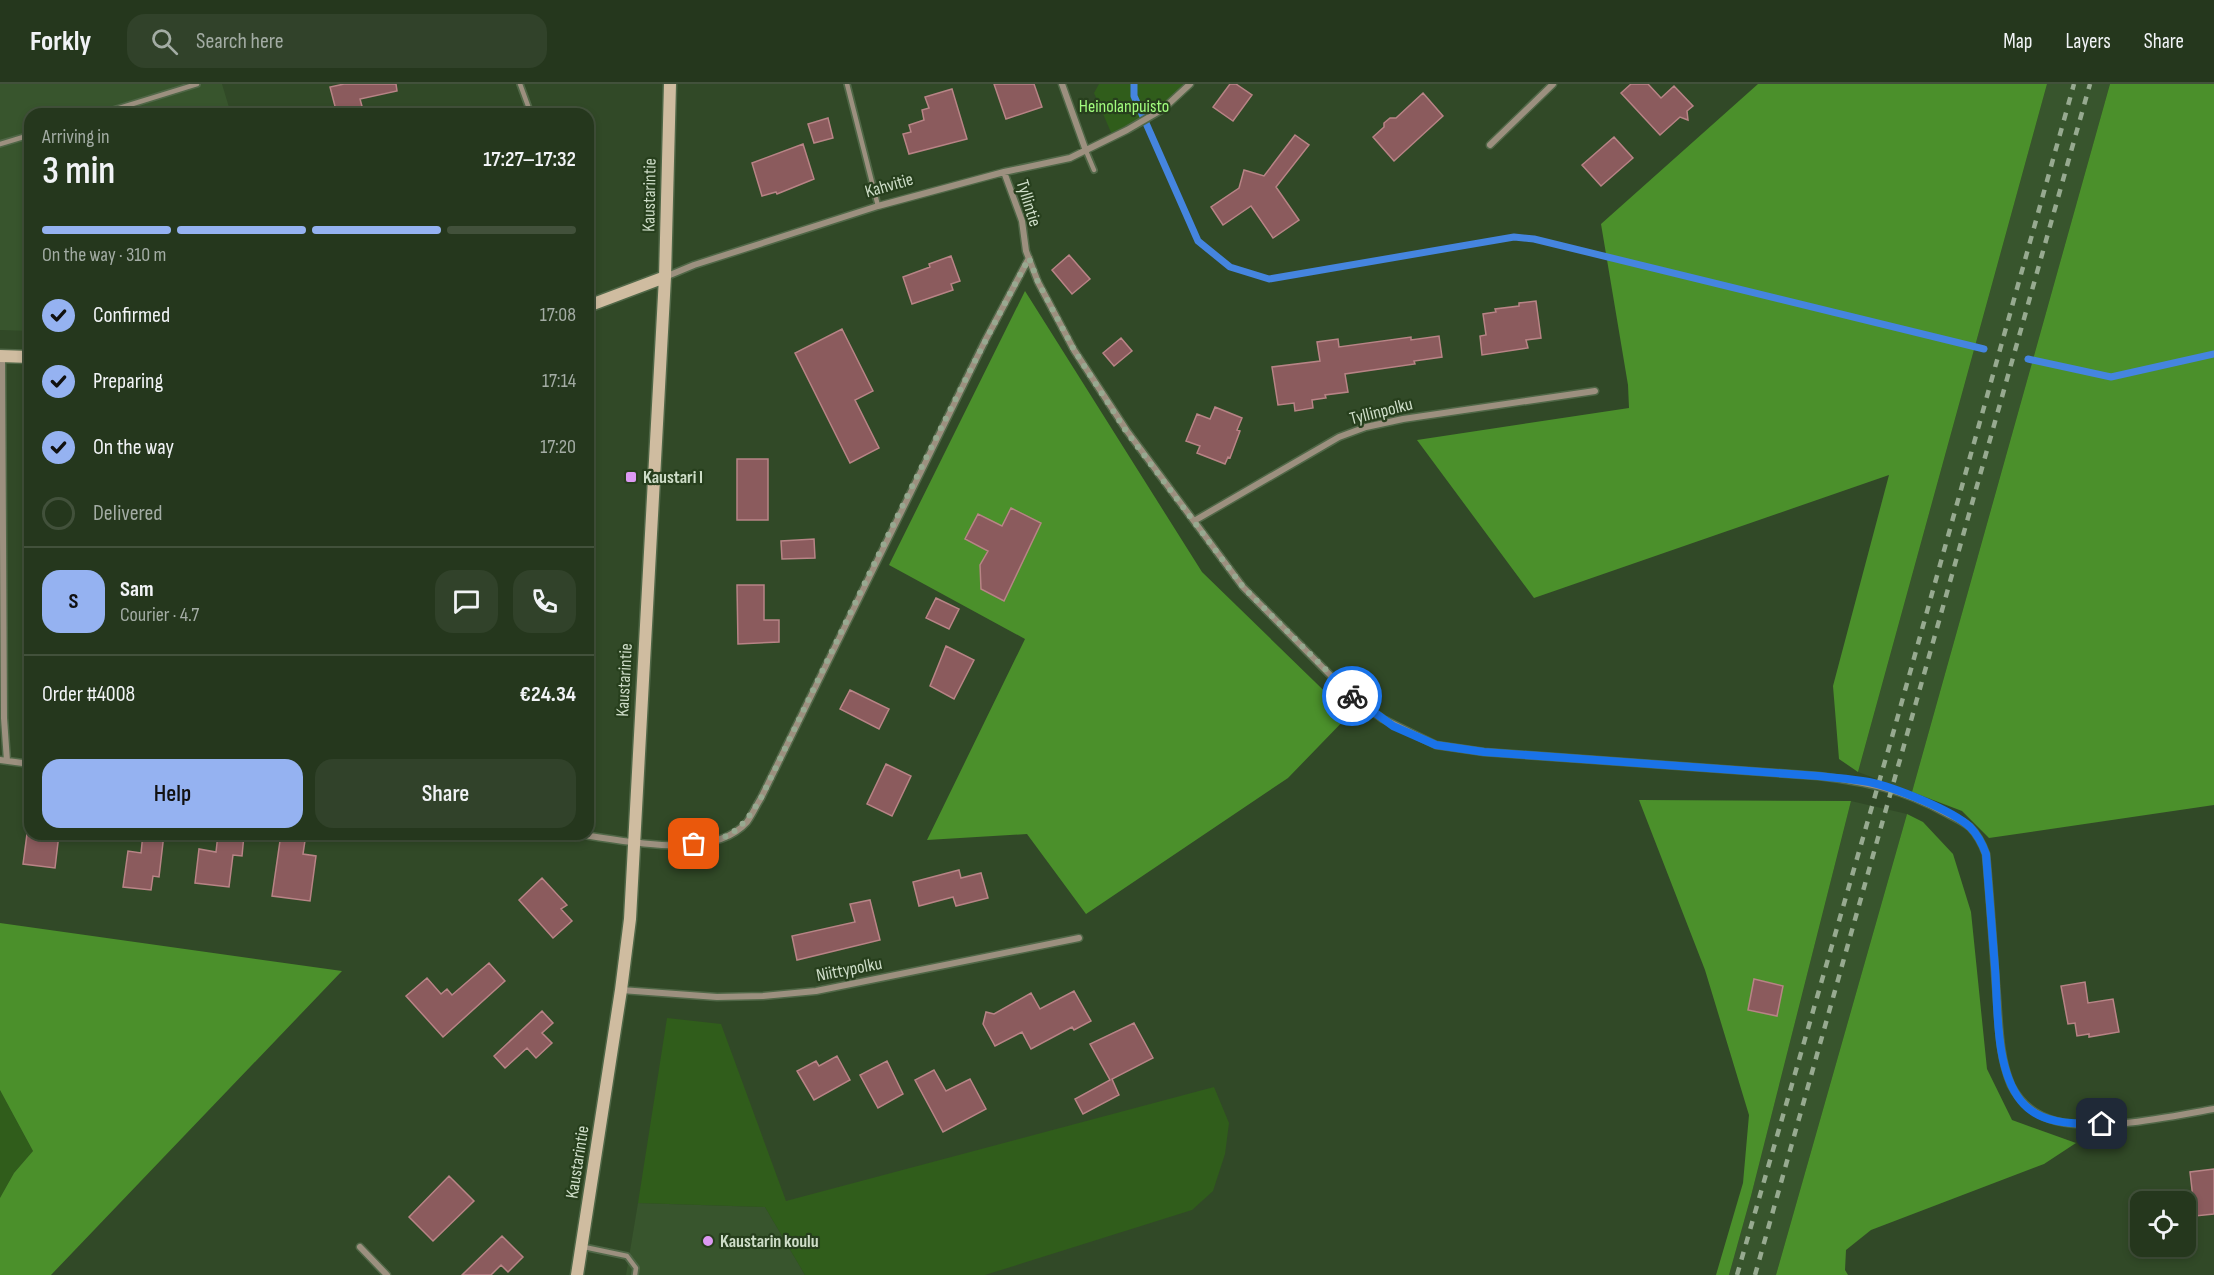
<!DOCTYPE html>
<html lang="en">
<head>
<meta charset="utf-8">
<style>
	body { margin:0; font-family:"Sofia Sans Condensed",sans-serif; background:#31422a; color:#f1f3f6; height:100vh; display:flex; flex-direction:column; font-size:22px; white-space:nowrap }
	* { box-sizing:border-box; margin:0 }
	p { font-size:20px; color:#a3aca4 }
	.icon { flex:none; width:33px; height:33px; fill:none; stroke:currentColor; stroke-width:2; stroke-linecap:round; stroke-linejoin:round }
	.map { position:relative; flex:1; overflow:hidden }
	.panel { position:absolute; left:24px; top:24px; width:570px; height:732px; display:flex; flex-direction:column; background:#25371d; border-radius:18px; box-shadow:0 3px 9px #0003,0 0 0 2px #42513b }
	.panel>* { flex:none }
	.tools { position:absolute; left:2130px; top:1107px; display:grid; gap:12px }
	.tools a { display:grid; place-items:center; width:66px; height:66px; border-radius:12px; background:#25371d; box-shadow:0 3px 9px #0003,0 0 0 2px #42513b; font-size:30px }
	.pin { position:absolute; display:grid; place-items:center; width:51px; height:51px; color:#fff; margin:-26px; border-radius:12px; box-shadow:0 3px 9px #0006 }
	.courier { position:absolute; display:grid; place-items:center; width:60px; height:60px; margin:-30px; border:4px solid #1a73e8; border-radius:50%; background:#fff; color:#222; box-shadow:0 2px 8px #0007 }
	.overview em { font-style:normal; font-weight:600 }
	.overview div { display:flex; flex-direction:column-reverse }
	.overview { display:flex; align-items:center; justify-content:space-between; height:102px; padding:0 18px }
	h1 { font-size:39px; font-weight:600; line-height:45px }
	.bar { display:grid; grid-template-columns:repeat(4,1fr); gap:9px 6px; align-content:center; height:72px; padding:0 18px }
	.bar i { height:8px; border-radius:4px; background:#42513b }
	.bar .selected { background:#95b2f1 }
	.bar p { grid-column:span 4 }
	.line { display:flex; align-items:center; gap:15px; padding:0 18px; border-top:2px solid #42513b }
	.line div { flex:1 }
	.round { display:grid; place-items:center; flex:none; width:63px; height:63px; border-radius:18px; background:#31422a }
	ol { padding:0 18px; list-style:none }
	li { display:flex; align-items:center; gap:18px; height:66px }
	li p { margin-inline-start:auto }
	li .icon { padding:6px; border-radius:50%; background:#95b2f1; color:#111; stroke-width:4 }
	li:last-child { color:#a3aca4 }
	li i { width:33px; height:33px; border:3px solid #42513b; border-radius:50% }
	.action { display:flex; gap:12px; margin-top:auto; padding:12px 18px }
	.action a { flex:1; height:69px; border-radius:18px; background:#95b2f1; color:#111; font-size:24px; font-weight:600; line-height:69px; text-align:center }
	.action a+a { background:#31422a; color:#f1f3f6 }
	header { display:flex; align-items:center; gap:36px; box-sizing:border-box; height:84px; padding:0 30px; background:#25371d; border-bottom:2px solid #42513b }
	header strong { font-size:28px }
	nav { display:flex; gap:33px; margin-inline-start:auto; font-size:21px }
	.search { width:420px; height:54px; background:#31422a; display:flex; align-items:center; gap:15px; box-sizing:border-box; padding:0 21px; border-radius:18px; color:#a3aca4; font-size:22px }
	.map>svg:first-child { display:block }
	.built { fill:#38552d }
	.green { fill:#305d1b }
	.forest { fill:#4b902b }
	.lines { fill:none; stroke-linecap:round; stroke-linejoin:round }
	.stream { stroke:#4585df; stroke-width:7 }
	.building { fill:#8b5b5d; stroke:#b88486; stroke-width:1.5 }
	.lane-casing { stroke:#506747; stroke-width:8 }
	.street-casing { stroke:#506747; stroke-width:9 }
	.secondary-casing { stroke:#506747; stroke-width:15 }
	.lane { stroke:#9c907f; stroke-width:4.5 }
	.street { stroke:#9c907f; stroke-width:6 }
	.secondary { stroke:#cfbca0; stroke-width:12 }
	.rail { stroke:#97aa90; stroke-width:4.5; stroke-dasharray:8 8; stroke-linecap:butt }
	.done { stroke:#97a990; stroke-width:6; stroke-dasharray:0 10.8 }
	.route { stroke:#1a73e8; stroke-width:8 }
	.poi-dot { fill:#dd99f3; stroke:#273f1d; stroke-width:2 }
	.labels { text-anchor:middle; stroke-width:4.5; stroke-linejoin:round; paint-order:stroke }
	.park-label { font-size:18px; fill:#a1fb7d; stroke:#273f1d }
	.street-label { font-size:18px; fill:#ceddc8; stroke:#273f1d }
	.poi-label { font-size:18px; font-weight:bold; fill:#ceddc8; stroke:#273f1d; text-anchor:start }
</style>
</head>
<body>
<header>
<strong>Forkly</strong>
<div class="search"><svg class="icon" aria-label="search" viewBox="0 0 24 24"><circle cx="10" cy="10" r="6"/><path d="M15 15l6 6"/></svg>Search here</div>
<nav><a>Map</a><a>Layers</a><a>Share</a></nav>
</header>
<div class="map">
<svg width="2214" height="1191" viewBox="0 0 2214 1191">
	<rect width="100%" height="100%" fill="#314927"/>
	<path class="built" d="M0,0h222l9,30h-201v217l-30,-1z
		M2047,0h63l-198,708 -54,-20z
		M1851,717l56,13 -131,461h-47l22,-79z
		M638,1119l127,4 40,68h-179z"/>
	<path class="green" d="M1099,0h89l-25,25 -50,28 -19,-44z
		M667,934l54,6 65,177 428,-114 15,36 -4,31 -12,37 -21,19 -207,65h-180l-40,-68 -127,-4z
		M0,1006l33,61 -19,22 -14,25z"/>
	<path class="forest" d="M1758,0h289l-189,688 -19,-13 -6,-73 56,-211 -355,123 -117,-158 212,-32 -1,-23 -27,-161z
		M2110,0h104v721l-225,33 -27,-27 -50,-19z
		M1025,207l177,281 147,143 -61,63 -202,136 -59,-80 -100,6 98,-201 -136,-74z
		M1639,716l212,1 -100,395 -22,79h-13l27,-92 6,-68 -44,-145z
		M1907,730l16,8 30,32 18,58 16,157 25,51 64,23 -32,21 -173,66 -25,20 -1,20 3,5h-72z
		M0,839l342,48 -291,304h-51v-77l14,-25 19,-22 -33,-61z"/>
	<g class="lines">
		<path class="stream" d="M1134,0v12l64,145 32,26 39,12 245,-42 20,2 450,110
			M2028,275l83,18 103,-23"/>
	</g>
	<path class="building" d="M344,0h52l1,7 -37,8 3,11 -26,4 -7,-27z
		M994,0h40l8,23 -36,12z
		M1230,0h6l16,11 -19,26 -20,-14z
		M1631,0h17l13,14 13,-12 19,20 -6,5 1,9 -8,-3 -20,18 -39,-42z
		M952,5l15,50 -58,15 -6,-20 8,-2 -2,-7 15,-5 -2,-10 7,-2 -4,-11z
		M1423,9l20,23 -49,45 -21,-24 11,-10v-4l6,-5h6z
		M828,34l5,20 -19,5 -6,-19z
		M1295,51l14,10 -33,42 23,33 -26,18 -22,-32 -28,19 -12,-18 28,-19 5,-18 20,6z
		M1614,53l19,21 -32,28 -19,-21z
		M803,60l11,35 -37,15 -1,-2 -14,4 -10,-33z
		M1069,171l21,24 -18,15 -20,-24z
		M951,172l9,25 -9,3 2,6 -41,14 -9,-27 27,-10 -1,-3z
		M1536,217l5,37 -15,2 2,8 -46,7 -2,-19 6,-1 -3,-21 13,-2 -1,-3 24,-3v-3z
		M842,245l31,62 -18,9 24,48 -29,15 -55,-110z
		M1439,252l3,21 -28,4 1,3 -70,10 3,18 -23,3 1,3 -14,2 1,8 -18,3 -1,-8 -16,2 -6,-38 48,-6 -3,-19 21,-3 1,8 72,-10v3z
		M1121,254l11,13 -18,15 -11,-13z
		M1215,323l27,11 -5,12 3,1 -10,27 -2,-1 -3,7 -28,-11 3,-7 -14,-5 11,-27 13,5z
		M737,375h31v61h-31z
		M1011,424l30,15 -37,78 -23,-12 -1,-24 8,-14 -23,-12 13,-25 24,12z
		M814,455l1,19 -33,1 -1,-18z
		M737,501h27v35h15v22l-41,2z
		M936,514l23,11 -10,20 -23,-11z
		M946,562l28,14 -20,39 -24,-13z
		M850,606l39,19 -10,20 -39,-20z
		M886,680l25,12 -19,40 -25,-12z
		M27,750h32l-4,34 -32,-4z
		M143,750h21l-5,43 -6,-1 -2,14 -28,-3 5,-36 13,2z
		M218,750l26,1 -2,21 -9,-1 -4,32 -34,-4 4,-34 17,3z
		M281,750h25l-3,20 13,2 -6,45 -38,-5z
		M959,786l2,8 20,-5 7,25 -32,8 -3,-9 -34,9 -6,-24z
		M542,794l25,27 -6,4 11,12 -19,17 -34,-38z
		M870,816l10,40 -83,20 -5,-24 63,-14 -5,-18z
		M489,879l16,18 -62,56 -37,-41 21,-18 14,16 6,-5 5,6z
		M1754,895l29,7 -6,30 -29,-6z
		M2085,898l3,21 25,-4 6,33 -30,5v-3l-12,2 -2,-13 -7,1 -7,-38z
		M1074,907l17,30 -17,9 -2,-3 -41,22 -9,-17 -27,14 -12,-22 3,-12 8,2 37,-21 9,16z
		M542,927l11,12 -11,10 10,10 -16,15 -9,-10 -22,20 -11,-12z
		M1134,939l19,35 -41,21 7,16 -36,19 -8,-15 35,-19 -20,-36z
		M837,972l13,24 -36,20 -17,-29 19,-10 3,5z
		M887,977l16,33 -25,14 -18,-33z
		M934,986l12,21 24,-12 16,30 -43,23 -28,-52z
		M2214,1085v45l-19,2 -5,-44z
		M449,1092l25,25 -41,40 -24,-24z
		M502,1152l21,21 -15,15 -7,-7 -10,10h-29z"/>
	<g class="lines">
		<defs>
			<path id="lane" d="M520,0l11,30
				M847,0l31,122
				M100,30l97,-30
				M0,60l30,-9
				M1086,67l8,19
				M584,1163l43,9 9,12 -1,7"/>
			<path id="street" d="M1062,0l24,67
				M1490,61l63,-61
				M1004,88l18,49 4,30 12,31 36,68 53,81 116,156 108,109 32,23 53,26 48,7 334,24c49,6 84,13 128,37 7,4 17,8 24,14 8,8 12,16 16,27 4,44 7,88 10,132 3,32 2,69 15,99 9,18 25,31 45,36 45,11 112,-4 158,-12
				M665,193l29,-12 184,-59 126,-34 66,-14 57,-28 36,-21 27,-25
				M2,272l2,362 3,43
				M1194,437l145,-84 27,-10 37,-8 192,-28
				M0,676l30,4
				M576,750c47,6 136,28 171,-12 5,-7 9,-16 14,-24l224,-457 44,-83
				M621,906l96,7 46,-1 53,-5 263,-53
				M360,1163l27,28"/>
			<path id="secondary" d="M588,222l77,-29
				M0,272l30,1
				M577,1191l44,-285 9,-71 35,-642 5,-193"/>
		</defs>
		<use href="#lane" class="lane-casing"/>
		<use href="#street" class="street-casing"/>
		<use href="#secondary" class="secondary-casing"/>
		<use href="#lane" class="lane"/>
		<use href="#street" class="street"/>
		<use href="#secondary" class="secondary"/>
		<path class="rail" d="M1737,1191l157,-545 180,-646
			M1755,1191l335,-1191"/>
	</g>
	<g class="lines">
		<path class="done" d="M694,760c36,-3 49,-16 67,-46 88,-181 173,-363 268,-540l9,24 36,68 52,81 117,156 109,109"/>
		<path class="route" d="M1352,612l41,30 43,19 48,7 334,24c17,2 34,3 51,6 24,5 83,28 101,45 8,8 12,16 16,27 3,38 6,76 9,114 3,40 0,101 26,133 19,24 54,23 81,23"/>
	</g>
	<g class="poi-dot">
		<rect x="625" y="387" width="12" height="12" rx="3"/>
		<circle cx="708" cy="1157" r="6"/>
	</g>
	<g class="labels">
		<g class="park-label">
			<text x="1124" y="28">Heinolanpuisto</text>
		</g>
		<g class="street-label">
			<text transform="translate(889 101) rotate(-16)" y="6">Kahvitie</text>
			<text transform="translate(649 111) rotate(-89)" y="6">Kaustarintie</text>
			<text transform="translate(1029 119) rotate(73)" y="6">Tyllintie</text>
			<text transform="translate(1381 327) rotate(-14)" y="6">Tyllinpolku</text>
			<text transform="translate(624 596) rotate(-87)" y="6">Kaustarintie</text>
			<text transform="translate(849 885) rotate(-11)" y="6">Niittypolku</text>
			<text transform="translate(577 1078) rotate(-81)" y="6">Kaustarintie</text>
		</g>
		<g class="poi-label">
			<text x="643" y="399">Kaustari I</text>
			<text x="720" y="1163">Kaustarin koulu</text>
		</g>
	</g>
</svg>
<div class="tools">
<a><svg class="icon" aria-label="locate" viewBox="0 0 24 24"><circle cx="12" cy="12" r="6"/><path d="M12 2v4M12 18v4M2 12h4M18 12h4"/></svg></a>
</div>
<div class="pin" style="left:694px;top:760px;background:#ea580c"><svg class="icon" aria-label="bag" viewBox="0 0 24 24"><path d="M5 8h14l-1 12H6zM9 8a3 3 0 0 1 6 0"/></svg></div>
<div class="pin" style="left:2102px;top:1040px;background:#1f2937"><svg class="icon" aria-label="home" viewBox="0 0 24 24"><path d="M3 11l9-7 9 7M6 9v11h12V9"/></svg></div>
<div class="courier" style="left:1352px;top:612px"><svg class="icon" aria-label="bike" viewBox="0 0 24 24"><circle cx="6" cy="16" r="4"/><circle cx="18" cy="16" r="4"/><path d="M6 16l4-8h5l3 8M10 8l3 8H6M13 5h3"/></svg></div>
<section class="panel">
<div class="overview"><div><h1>3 min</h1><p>Arriving in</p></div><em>17:27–17:32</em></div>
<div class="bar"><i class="selected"></i><i class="selected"></i><i class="selected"></i><i></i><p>On the way · 310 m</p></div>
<ol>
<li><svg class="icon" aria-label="check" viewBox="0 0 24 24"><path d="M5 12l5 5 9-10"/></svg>Confirmed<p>17:08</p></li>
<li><svg class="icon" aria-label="check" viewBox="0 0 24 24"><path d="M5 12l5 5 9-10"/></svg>Preparing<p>17:14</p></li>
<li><svg class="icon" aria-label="check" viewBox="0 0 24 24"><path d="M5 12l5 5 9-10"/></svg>On the way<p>17:20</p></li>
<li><i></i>Delivered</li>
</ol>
<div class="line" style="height:108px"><b class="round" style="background:#95b2f1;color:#111">S</b><div><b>Sam</b><p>Courier · 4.7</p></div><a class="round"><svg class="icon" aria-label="chat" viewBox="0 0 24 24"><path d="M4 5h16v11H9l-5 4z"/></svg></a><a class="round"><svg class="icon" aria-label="phone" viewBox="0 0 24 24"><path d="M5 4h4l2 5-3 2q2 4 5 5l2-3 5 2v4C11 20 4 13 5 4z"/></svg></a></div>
<div class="line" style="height:78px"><div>Order #4008</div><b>€24.34</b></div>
<div class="action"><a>Help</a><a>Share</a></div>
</section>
</div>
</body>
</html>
